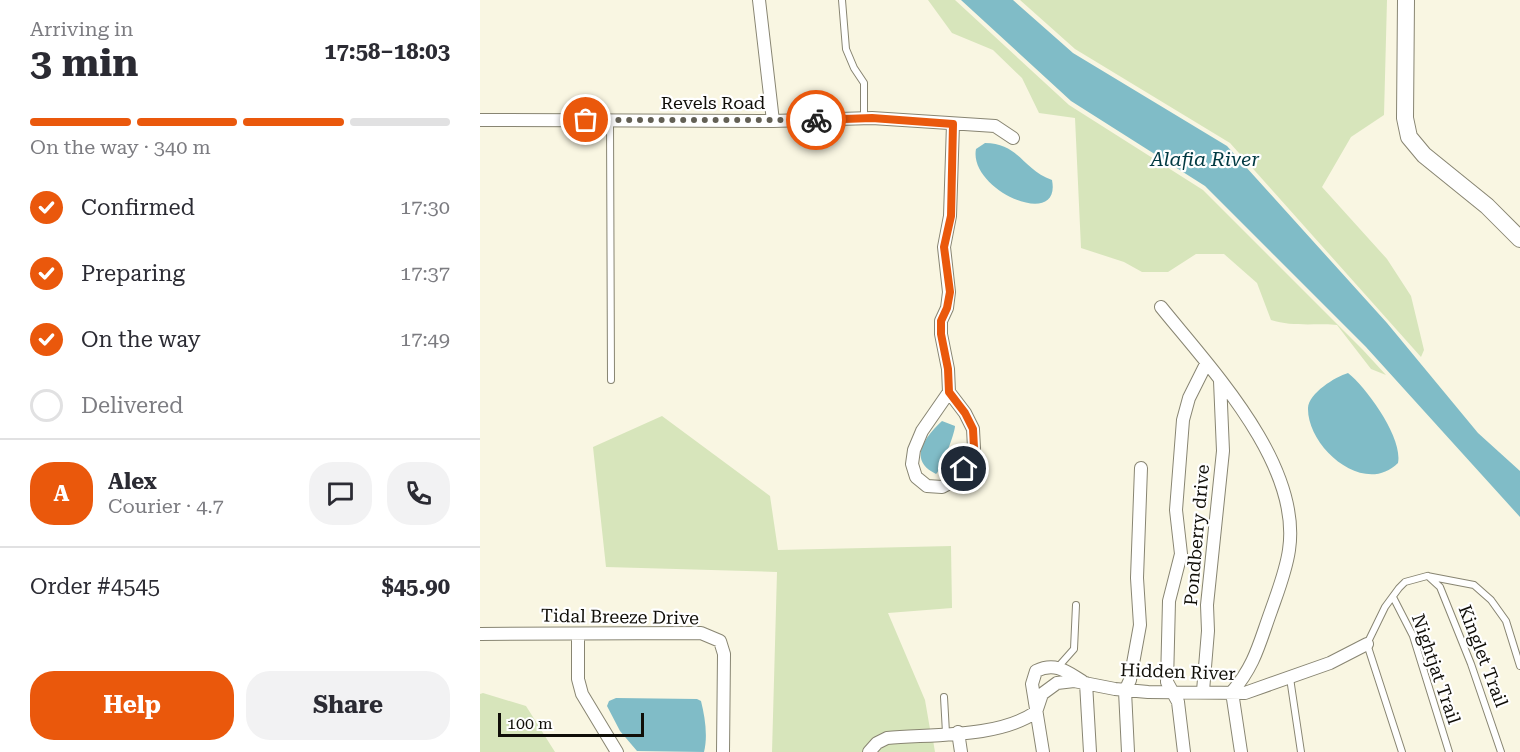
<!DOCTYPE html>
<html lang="en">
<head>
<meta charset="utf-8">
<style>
	body { margin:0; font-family:"Roboto Serif",serif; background:#f2f2f3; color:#2b2b33; height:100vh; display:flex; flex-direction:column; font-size:22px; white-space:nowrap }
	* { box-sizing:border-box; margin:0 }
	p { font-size:20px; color:#7c7c81 }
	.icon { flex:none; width:33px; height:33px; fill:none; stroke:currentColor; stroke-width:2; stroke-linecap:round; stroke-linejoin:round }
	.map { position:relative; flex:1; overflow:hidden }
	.panel { display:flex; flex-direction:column; background:#fff; width:480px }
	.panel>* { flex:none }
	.scale { position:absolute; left:18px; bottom:15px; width:146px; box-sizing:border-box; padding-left:6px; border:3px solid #100e08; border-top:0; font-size:16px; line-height:21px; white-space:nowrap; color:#100e08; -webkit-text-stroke:4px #fff; paint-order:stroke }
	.pin { position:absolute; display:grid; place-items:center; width:51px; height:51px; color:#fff; margin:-26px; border:3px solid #fff; border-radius:50%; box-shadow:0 2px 6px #0007 }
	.courier { position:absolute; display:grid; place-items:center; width:60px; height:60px; margin:-30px; border:4px solid #ea580c; border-radius:50%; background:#fff; color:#222; box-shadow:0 2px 8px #0007 }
	.headline em { font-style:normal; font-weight:700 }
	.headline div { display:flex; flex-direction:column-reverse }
	.headline { display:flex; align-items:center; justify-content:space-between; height:102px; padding:0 30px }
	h1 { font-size:39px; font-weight:700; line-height:45px }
	.bar { display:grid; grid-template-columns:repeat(4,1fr); gap:9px 6px; align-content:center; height:72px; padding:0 30px }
	.bar i { height:8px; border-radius:4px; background:#e1e1e2 }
	.bar .current { background:#ea580c }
	.bar p { grid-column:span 4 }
	.line { display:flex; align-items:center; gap:15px; padding:0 30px; border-top:2px solid #e1e1e2 }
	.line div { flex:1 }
	.round { display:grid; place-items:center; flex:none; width:63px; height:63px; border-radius:24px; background:#f2f2f3 }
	ol { padding:0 30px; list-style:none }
	li { display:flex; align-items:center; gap:18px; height:66px }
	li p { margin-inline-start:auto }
	li .icon { padding:6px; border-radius:50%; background:#ea580c; color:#fff; stroke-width:4 }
	li:last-child { color:#7c7c81 }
	li i { width:33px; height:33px; border:3px solid #e1e1e2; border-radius:50% }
	.button { display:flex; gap:12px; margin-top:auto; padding:12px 30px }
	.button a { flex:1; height:69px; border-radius:24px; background:#ea580c; color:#fff; font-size:24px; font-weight:700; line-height:69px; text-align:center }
	.button a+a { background:#f2f2f3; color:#2b2b33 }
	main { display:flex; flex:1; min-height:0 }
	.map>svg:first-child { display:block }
	.green { fill:#d7e5bb }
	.water { fill:#80bcc7 }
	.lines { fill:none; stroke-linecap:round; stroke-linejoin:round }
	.lane-casing { stroke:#888572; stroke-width:8 }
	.street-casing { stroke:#888572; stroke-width:14 }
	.secondary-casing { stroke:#888572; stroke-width:18 }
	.lane { stroke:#fff; stroke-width:6 }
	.street { stroke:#fff; stroke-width:12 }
	.secondary { stroke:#fff; stroke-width:16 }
	.done { stroke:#625f54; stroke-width:6; stroke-dasharray:0 10.8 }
	.route { stroke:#ea580c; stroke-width:8 }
	.labels { text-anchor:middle; stroke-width:4.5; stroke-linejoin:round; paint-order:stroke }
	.street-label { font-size:18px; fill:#100e08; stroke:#fff }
	.water-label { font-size:20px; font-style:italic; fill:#003942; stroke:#fff }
</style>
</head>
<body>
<main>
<section class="panel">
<div class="headline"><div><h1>3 min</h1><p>Arriving in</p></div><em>17:58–18:03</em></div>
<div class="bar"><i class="current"></i><i class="current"></i><i class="current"></i><i></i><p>On the way · 340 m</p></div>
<ol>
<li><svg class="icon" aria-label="check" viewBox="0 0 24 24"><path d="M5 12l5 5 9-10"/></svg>Confirmed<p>17:30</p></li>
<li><svg class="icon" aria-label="check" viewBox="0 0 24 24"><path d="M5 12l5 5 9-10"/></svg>Preparing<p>17:37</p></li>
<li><svg class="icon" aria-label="check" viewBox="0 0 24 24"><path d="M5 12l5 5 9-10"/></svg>On the way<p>17:49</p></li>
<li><i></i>Delivered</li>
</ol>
<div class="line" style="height:108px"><b class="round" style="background:#ea580c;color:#fff">A</b><div><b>Alex</b><p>Courier · 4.7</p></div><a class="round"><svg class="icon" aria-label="chat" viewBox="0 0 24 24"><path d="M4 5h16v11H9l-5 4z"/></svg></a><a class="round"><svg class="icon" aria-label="phone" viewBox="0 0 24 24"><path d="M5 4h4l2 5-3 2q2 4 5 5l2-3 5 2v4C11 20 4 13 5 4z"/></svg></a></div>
<div class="line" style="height:78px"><div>Order #4545</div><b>$45.90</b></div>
<div class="button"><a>Help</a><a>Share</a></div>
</section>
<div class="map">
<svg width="1040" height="752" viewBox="0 0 1040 752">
	<rect width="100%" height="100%" fill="#f9f6e2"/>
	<path class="green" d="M448,0h27l114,105 134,85 160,160 23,25 -15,-6 -34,-44c-22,-2 -45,2 -66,-5l-14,-37 -33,-29h-28l-28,18h-26l-18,-10 -43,-14 -6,-130 -36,-5 -17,-35 -29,-28 -41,-17z
		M540,0h367l-3,115 -33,22 -29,50 65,72 24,37 13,54 -3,7 -191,-214 -155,-94z
		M182,416l108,80 8,54 173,-4 1,62 -64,5 37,87 5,29c-21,2 -58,-2 -67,23h-91l5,-180 -171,-5 -13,-120z
		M3,693l43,13 29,46h-75v-58z
		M453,740l2,12h-61l14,-8z"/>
	<path class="water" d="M481,0h52l60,53 154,93 160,177 91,110 42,38v46l-154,-170 -161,-161 -134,-85z
		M505,143c34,0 38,27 67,37 10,51 -84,10 -76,-31z
		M868,373c19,15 55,65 50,90 -34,34 -91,-16 -90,-55 1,-15 27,-31 40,-35z
		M462,421l13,5c0,7 -14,44 -19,48 -29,-14 -11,-37 6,-53z
		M136,698l81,1 4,2c4,16 7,35 3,51l-67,-1 -17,-20 -13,-25 2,-5z"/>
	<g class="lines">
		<defs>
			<path id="lane" d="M362,0l4,49 8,19 10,15v35
				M130,121l1,259
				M948,576l12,11 31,77 30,88
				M913,597l20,39 36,116
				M578,667l16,-18 2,-44
				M810,678l11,74
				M464,697l2,36
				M922,752l-35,-108 18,-37 14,-19 6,-6 22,-6 47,9 17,15 15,21 14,45"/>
			<path id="street" d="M279,0l14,121
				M0,120l293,1 99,-3 123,8 18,12
				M681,307c50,62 141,157 128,243 -3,21 -11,41 -18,61 -12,33 -16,54 -39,81l9,60
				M469,392l16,21 8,16 1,19 -17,31 -15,8 -15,-1 -11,-9 -4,-13 2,-14 8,-19 27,-39 -1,-23 -7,-35v-13l6,-13 2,-16 -5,-45 6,-31 3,-92
				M0,634l221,-1 19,8 4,13 -1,98
				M98,634v45l4,15 35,58
				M606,683l4,69
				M723,691l5,-60 -1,-26 16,-154 -3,-70
				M556,712l6,-18 15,-11 17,-2 41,8 33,3 97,1 85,-30 37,-19
				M478,732l3,20
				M389,752l8,-9 10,-5c46,-4 111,0 149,-26
				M563,752l-11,-68 4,-13c19,-9 30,0 46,10
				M648,752l-3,-61 5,-11 10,-55 -3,-47 4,-110
				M704,752l-6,-50 -11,-20 2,-81 12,-47 -5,-44 7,-90 6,-22 17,-34"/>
			<path id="secondary" d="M926,0l-1,118 4,19 15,18 63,51 33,33"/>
		</defs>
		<use href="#lane" class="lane-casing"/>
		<use href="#street" class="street-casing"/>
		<use href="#secondary" class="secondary-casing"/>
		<use href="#lane" class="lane"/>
		<use href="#street" class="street"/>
		<use href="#secondary" class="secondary"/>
	</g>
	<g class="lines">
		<path class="done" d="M106,120h230"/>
		<path class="route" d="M336,120l56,-2 81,6 -2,92 -7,31 6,45 -3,16 -6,13v13l7,35 1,23 16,21 8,16 1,19 -10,21"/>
	</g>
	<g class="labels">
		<g class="street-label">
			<text x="233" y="109">Revels Road</text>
			<text transform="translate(717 535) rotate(-85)" y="6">Pondberry drive</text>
			<text transform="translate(140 617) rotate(1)" y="6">Tidal Breeze Drive</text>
			<text transform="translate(1003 656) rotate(69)" y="6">Kinglet Trail</text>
			<text transform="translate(956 669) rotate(71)" y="6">Nightjat Trail</text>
			<text transform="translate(698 672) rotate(2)" y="6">Hidden River</text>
		</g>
		<g class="water-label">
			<text x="725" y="166">Alafia River</text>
		</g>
	</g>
</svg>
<div class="scale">100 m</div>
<div class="pin" style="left:106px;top:120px;background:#ea580c"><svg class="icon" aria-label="bag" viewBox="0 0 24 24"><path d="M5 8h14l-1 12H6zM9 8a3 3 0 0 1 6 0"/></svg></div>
<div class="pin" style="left:484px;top:469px;background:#1f2937"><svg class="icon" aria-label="home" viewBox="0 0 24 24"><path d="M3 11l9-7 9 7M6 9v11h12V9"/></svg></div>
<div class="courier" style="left:336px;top:120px"><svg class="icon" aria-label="bike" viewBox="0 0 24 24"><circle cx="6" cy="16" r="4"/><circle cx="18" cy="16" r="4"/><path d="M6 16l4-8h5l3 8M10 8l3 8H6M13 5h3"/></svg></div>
</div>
</main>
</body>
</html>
